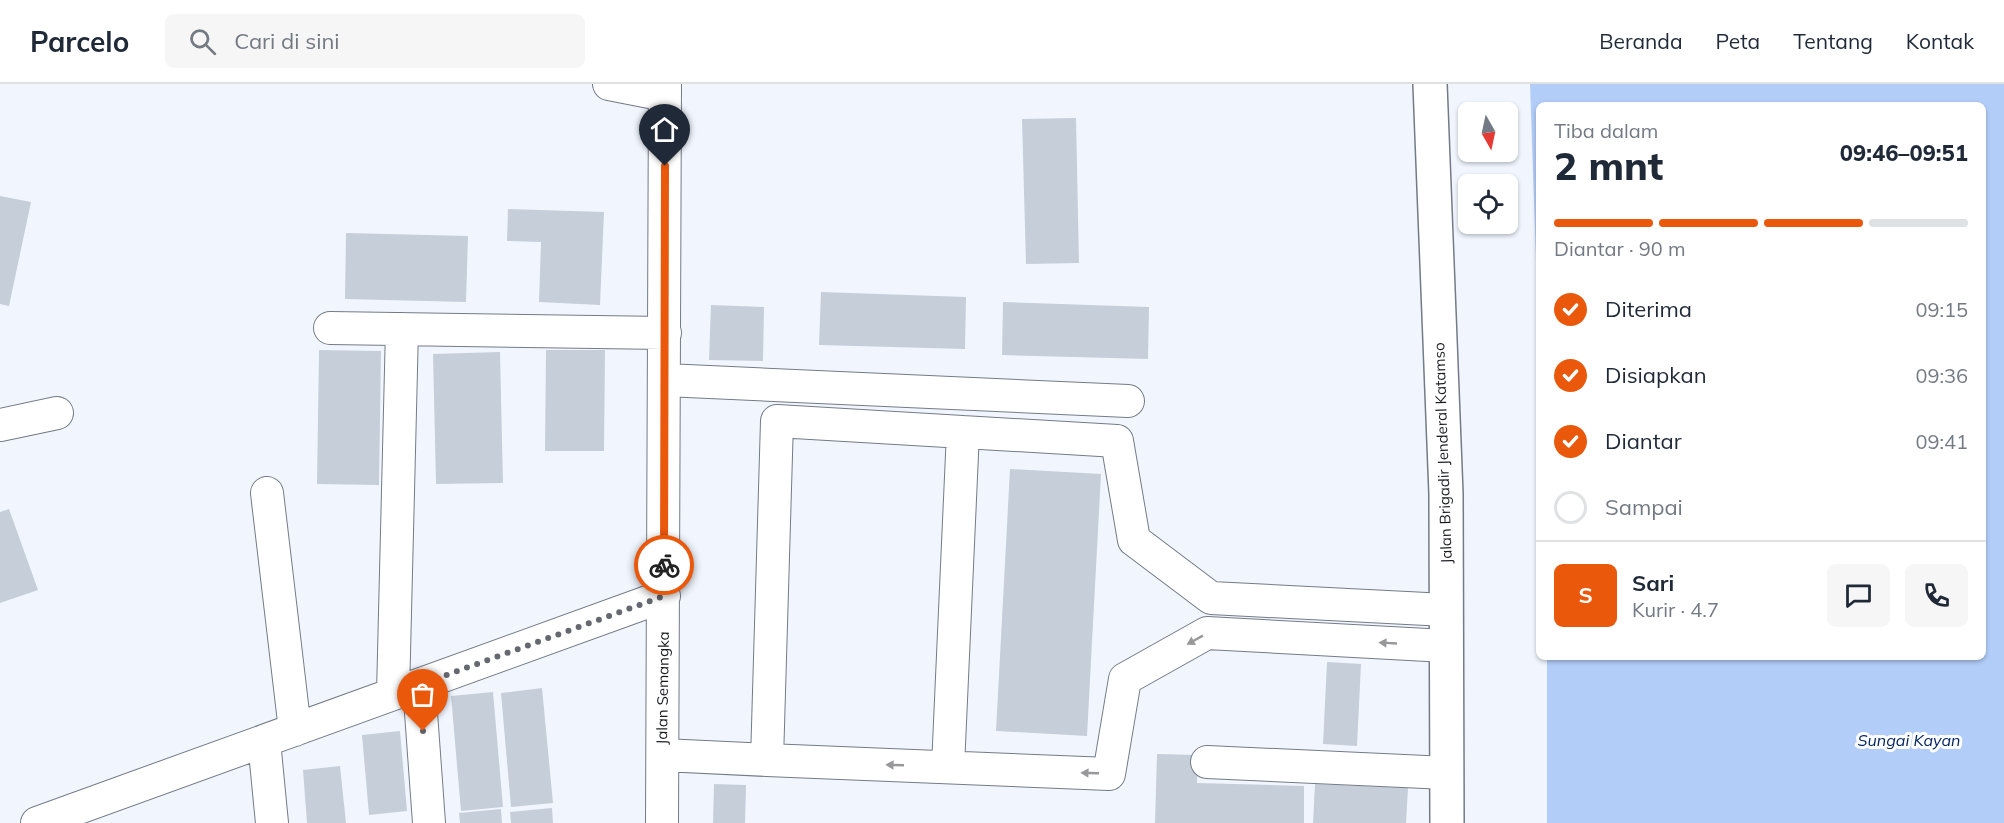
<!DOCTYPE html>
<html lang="id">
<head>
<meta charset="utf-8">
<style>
	body { margin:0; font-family:Mulish,sans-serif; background:#f6f6f7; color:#1f2937; height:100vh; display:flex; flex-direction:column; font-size:22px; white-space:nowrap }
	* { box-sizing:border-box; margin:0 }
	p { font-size:20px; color:#747a83 }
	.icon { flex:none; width:33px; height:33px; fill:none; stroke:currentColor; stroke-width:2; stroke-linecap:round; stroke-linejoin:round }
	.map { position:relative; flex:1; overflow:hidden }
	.drawer { position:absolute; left:1536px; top:18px; width:450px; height:558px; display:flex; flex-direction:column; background:#fff; border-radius:9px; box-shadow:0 2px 4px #0004 }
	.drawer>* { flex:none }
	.needle { width:39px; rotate:171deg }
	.tools { position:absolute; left:1458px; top:18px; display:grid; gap:12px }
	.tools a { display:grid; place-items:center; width:60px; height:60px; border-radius:9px; background:#fff; box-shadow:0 2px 4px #0004; font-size:30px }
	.pin { position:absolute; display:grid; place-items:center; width:51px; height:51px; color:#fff; margin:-62px -26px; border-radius:50% 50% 50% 0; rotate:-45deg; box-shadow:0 0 6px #0007 }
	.pin .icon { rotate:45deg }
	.courier { position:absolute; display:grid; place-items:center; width:60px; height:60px; margin:-30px; border:4px solid #ea580c; border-radius:50%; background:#fff; color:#222; box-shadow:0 2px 8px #0007 }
	.summary em { font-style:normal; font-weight:800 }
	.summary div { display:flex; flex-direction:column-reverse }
	.summary { display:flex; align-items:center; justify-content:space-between; height:102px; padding:0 18px }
	h1 { font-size:39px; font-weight:800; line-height:45px }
	.bar { display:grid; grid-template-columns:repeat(4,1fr); gap:9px 6px; align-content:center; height:72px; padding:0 18px }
	.bar i { height:8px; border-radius:4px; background:#e0e1e3 }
	.bar .selected { background:#ea580c }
	.bar p { grid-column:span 4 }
	.line { display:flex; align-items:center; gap:15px; padding:0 18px; border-top:2px solid #e0e1e3 }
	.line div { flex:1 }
	.round { display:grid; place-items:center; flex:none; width:63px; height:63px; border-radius:9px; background:#f6f6f7 }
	ol { padding:0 18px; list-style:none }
	li { display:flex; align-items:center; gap:18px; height:66px }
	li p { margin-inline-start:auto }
	li .icon { padding:6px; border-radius:50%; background:#ea580c; color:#fff; stroke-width:4 }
	li:last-child { color:#747a83 }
	li i { width:33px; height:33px; border:3px solid #e0e1e3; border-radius:50% }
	header { display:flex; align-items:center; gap:36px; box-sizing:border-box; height:84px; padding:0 30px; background:#fff; border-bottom:2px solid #e0e1e3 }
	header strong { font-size:28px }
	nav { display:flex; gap:33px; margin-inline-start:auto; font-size:21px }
	.search { width:420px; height:54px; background:#f6f6f7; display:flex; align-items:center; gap:15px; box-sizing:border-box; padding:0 21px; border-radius:9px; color:#747a83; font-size:22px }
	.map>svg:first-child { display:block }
	.water { fill:#b3cdf9 }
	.building { fill:#c6ceda }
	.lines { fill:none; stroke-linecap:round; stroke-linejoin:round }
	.minor-casing { stroke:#737b86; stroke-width:34 }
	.highway-casing { stroke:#737b86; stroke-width:36 }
	.minor { stroke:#fff; stroke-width:32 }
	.highway { stroke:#fff; stroke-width:33 }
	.oneway { fill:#98989b }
	.done { stroke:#65686e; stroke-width:6; stroke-dasharray:0 10.8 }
	.route { stroke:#ea580c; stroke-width:8 }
	.labels { text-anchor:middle; stroke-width:6; stroke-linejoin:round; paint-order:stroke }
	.street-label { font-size:15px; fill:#191b20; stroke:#fff }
	.water-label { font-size:16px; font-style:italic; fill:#032763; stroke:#fff }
</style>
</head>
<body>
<header>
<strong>Parcelo</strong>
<div class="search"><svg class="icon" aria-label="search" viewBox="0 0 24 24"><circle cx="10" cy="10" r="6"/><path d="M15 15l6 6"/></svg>Cari di sini</div>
<nav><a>Beranda</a><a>Peta</a><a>Tentang</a><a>Kontak</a></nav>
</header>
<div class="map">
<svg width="2004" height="739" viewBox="0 0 2004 739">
	<rect width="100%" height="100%" fill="#f1f6fe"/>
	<path class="water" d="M1530,0h474v739h-457v-166h436v-552h-444v243z"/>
	<path class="building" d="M1076,34l3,145 -53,1 -4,-145z
		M0,112l31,6 -22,104 -9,-2z
		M508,125l96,3 -4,93 -61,-3 2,-60 -34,-1z
		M346,149l122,3 -2,66 -121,-3z
		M821,208l145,5 -1,52 -146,-4z
		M1003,218l146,5 -1,52 -146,-4z
		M711,221l53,2 -1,54 -54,-1z
		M319,266l62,1 -2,134 -62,-1z
		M546,266h59l-1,101h-59z
		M500,268l3,131 -67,1 -3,-130z
		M1010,385l91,5 -14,262 -91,-5z
		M9,425l29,81 -38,13v-91z
		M1327,578l34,2 -4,82 -34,-2z
		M542,604l11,115 -42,4 -10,-114z
		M493,608l10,115 -42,4 -10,-115z
		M400,647l7,80 -38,4 -7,-80z
		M1157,670l41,1 -1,28 107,3v37h-149z
		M340,682l6,57h-39l-4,-53z
		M714,700l32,1 -1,38h-32z
		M1315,700l93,4 -2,35h-93z
		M552,724l1,15h-42l-1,-11z
		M501,725l1,14h-42l-1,-10z"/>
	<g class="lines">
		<defs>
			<path id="minor" d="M609,0l56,11
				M330,244l335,5
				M665,296l463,21
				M0,341l57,-12
				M267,409l28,237
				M1446,562l-239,-13 -82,46 -16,95 -342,-14 10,-339 340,20 17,99 77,58 235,12
				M419,601l10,138
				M393,610l9,-365
				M264,657l8,82
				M663,671l104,5
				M1207,678l240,11
				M948,683l15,-335
				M37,739l627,-227
				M662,739l3,-739"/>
			<path id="highway" d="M1430,0l16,410 1,329"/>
		</defs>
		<use href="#minor" class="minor-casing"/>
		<use href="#highway" class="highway-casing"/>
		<use href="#minor" class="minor"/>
		<use href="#highway" class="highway"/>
	</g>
	<defs><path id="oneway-solid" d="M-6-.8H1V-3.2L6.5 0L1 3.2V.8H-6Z" transform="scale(1.5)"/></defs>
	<g class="oneway">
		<use href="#oneway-solid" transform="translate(1195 556) rotate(151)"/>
		<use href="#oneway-solid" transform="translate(1388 559) rotate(-177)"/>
		<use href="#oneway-solid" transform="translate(895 681) rotate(-178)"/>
		<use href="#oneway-solid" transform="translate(1090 689) rotate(-178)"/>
	</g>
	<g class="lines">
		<path class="done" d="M423,647l-4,-46 245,-89v-31"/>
		<path class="route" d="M664,481l1,-399"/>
	</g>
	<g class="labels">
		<g class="street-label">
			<text transform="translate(1443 369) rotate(-92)" y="5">Jalan Brigadir Jenderal Katamso</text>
			<text transform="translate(663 604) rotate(-89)" y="5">Jalan Semangka</text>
		</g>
		<g class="water-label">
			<text x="1909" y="662">Sungai Kayan</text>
		</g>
	</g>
</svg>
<div class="tools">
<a><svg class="needle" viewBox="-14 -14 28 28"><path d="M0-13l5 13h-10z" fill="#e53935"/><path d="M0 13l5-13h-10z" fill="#747a83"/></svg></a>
<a><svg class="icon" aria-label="locate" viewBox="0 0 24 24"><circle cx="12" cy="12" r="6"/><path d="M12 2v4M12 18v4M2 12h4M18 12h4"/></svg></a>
</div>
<div class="pin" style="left:423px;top:647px;background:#ea580c"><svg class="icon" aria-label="bag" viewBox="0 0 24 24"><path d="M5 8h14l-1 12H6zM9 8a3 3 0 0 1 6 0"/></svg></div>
<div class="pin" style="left:665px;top:82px;background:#1f2937"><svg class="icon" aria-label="home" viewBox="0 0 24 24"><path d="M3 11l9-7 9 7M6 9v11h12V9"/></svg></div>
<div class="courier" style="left:664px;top:481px"><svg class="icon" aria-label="bike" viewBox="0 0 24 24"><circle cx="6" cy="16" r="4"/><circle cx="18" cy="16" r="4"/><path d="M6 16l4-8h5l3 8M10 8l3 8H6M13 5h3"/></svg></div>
<section class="drawer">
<div class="summary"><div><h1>2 mnt</h1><p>Tiba dalam</p></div><em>09:46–09:51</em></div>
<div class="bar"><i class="selected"></i><i class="selected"></i><i class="selected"></i><i></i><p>Diantar · 90 m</p></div>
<ol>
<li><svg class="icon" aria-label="check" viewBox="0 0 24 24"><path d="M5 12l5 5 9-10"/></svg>Diterima<p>09:15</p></li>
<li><svg class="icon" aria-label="check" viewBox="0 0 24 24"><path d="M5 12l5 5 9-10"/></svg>Disiapkan<p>09:36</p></li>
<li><svg class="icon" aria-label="check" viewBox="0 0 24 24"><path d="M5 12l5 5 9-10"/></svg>Diantar<p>09:41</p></li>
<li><i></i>Sampai</li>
</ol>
<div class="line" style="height:108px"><b class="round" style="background:#ea580c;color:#fff">S</b><div><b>Sari</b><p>Kurir · 4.7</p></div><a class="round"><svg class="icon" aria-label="chat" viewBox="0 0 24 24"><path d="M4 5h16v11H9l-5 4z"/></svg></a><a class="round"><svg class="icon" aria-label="phone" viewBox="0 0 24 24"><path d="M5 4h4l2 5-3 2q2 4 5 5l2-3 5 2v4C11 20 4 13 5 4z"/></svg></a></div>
</section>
</div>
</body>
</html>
